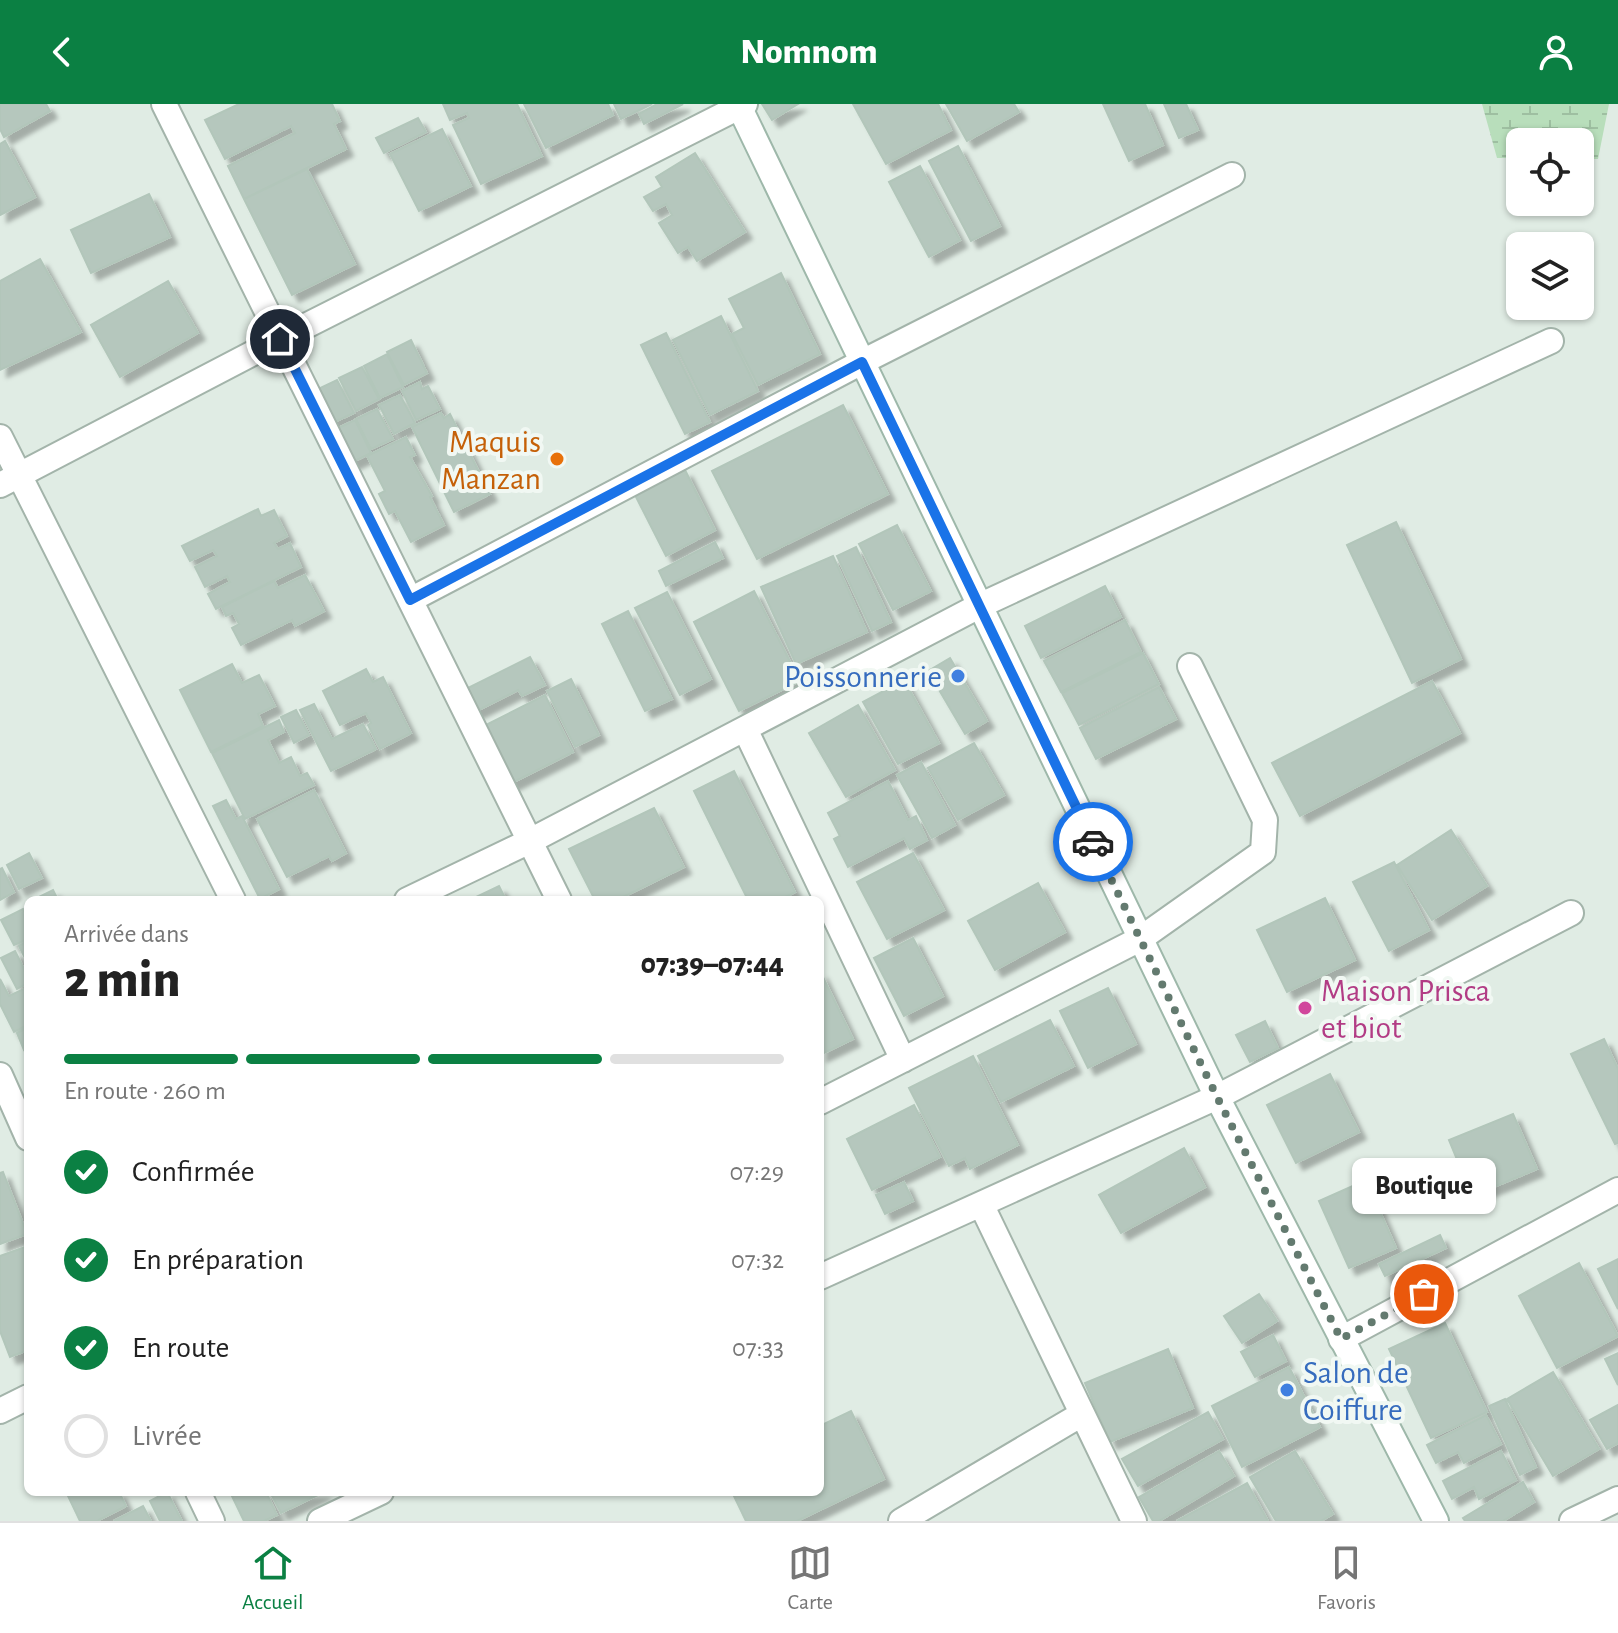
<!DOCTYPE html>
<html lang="fr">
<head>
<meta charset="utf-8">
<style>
	body { margin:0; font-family:"Alegreya Sans",sans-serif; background:#f6f6f6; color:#222; height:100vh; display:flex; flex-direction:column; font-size:30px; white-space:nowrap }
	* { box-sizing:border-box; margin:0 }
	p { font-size:26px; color:#767676 }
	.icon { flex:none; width:44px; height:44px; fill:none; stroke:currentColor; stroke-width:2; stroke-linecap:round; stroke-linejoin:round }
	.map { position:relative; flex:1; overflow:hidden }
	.panel { position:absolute; left:24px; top:792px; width:800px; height:600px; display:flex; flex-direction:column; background:#fff; border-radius:12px; box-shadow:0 2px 6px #0004 }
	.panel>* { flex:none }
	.tools { position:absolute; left:1506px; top:24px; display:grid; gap:16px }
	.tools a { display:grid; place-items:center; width:88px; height:88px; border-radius:12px; background:#fff; box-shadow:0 2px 6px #0004; font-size:40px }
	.pin { position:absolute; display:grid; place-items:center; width:68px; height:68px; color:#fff; margin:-34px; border:4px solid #fff; border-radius:50%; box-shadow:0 2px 8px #0007 }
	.courier { position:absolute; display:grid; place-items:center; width:80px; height:80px; margin:-40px; border:6px solid #1a73e8; border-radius:50%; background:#fff; color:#222; box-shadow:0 2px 10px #0007 }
	.bubble { position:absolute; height:56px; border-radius:12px; background:#fff; box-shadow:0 2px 6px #0004; font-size:26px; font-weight:800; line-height:56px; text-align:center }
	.headline em { font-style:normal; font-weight:800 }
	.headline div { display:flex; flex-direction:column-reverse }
	.headline { display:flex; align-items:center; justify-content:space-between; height:136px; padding:0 40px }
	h1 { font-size:52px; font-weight:800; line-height:60px }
	.bar { display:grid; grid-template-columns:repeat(4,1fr); gap:12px 8px; align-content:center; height:96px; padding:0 40px }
	.bar i { height:10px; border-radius:6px; background:#e0e0e0 }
	.bar .current { background:#0b8043 }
	.bar p { grid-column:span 4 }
	ol { padding:0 40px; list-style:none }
	li { display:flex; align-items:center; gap:24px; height:88px }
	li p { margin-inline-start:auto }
	li .icon { padding:8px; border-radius:50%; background:#0b8043; color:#fff; stroke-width:4 }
	li:last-child { color:#767676 }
	li i { width:44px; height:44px; border:4px solid #e0e0e0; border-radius:50% }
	header { display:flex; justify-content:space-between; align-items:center; height:104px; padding:0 40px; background:#0b8043; color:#fff; font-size:36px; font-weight:800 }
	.dock { display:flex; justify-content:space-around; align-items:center; height:112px; border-top:2px solid #e0e0e0; background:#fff; font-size:22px; color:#767676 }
	.dock a { display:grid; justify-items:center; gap:4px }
	.dock .current { color:#0b8043 }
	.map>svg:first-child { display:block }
	.wetland { fill:url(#wetland-marsh) }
	.building { fill:#b5c7bd; stroke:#b2c6ba; stroke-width:2; filter:url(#shadow) }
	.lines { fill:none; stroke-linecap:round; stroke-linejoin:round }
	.street-casing { stroke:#a3b4aa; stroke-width:28 }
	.secondary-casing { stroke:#9eb8aa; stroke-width:28 }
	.street { stroke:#fff; stroke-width:24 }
	.secondary { stroke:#fff; stroke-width:24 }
	.done { stroke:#637a6f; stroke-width:8; stroke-dasharray:0 14.4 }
	.route { stroke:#1a73e8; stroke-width:10 }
	.food-dot { fill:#e8710a; stroke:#f1f8f3; stroke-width:3 }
	.shop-dot { fill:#3f7fe0; stroke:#f1f8f3; stroke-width:3 }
	.hotel-dot { fill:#d1479c; stroke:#f1f8f3; stroke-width:3 }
	.labels { text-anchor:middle; stroke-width:8; stroke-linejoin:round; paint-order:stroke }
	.food-label { font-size:32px; fill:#c56008; stroke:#f1f8f3; text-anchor:end }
	.shop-label { font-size:32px; fill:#366cbe; stroke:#f1f8f3; text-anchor:end }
	.hotel-label { font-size:32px; fill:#b23c85; stroke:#f1f8f3; text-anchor:start }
</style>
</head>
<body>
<header><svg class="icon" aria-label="back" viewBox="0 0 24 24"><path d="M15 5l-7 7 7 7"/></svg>Nomnom<svg class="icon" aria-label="person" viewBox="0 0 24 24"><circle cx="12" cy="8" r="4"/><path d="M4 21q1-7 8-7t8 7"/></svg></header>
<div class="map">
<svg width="1618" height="1417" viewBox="0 0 1618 1417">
	<defs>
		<pattern id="wetland-marsh" width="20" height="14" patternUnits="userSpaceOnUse" patternTransform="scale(2)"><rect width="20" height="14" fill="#b8debb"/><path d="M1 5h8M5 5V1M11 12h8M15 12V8" fill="none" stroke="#9ebfa1"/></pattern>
		<filter id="shadow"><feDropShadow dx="7" dy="7" stdDeviation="2" flood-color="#0004"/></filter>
	</defs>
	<rect width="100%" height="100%" fill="#e0ece4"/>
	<path class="wetland" d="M1482,0h127l-11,55h-18v-17h-60v16h-23z"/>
	<path class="building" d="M0,0h46l4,7 -46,26 -4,-8z
		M239,0h93l8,17 -6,3 12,25 -102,50 -16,-33 67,-33 -4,-7 -66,33 -20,-39z
		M443,0h74l25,52 -61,28 -28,-59 16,-7 -2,-5 -17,7z
		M524,0h84l5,11 -67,33z
		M614,0h38l-31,15z
		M657,0h26l-39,20 -5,-10z
		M762,0h36l-26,16z
		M853,0h85l13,26 -65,34z
		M946,0h68l5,8 -52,29z
		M1103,0h42l18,41 -34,16z
		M1164,0h22l12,26 -19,8z
		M418,14l8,14 -42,21 -8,-15z
		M442,25l29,57 -52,25 -29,-57z
		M5,37l30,56 -35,18v-71z
		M958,42l42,80 -29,15 -42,-80z
		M695,49l50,79 -48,29 -9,-14 -10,6 -19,-30 13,-8 -6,-11 -13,7 -9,-14 18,-10 -6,-10z
		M920,62l40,74 -31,17 -40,-75z
		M307,65l48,95 -63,31 -48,-96z
		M149,90l21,43 -79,36 -20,-43z
		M40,155l41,73 -81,38v-89z
		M781,169l39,81 -62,31 -26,-51 12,-6 -15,-29z
		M168,177l30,52 -78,44 -29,-52z
		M721,212l37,75 -48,24 -37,-75z
		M666,229l44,89 -25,12 -44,-89z
		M411,236l16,33 -23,12 -17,-33z
		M387,250l16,33 -23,11 -16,-32z
		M362,263l17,32 -23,12 -17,-33z
		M337,276l17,33 -24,11 -16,-33z
		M420,278l2,7 6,-3 12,23 -24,11 -14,-29z
		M400,291l15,28 -21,11 -15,-29z
		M843,301l45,89 -131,65 -45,-88z
		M377,305l16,30 -22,10 -15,-30z
		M441,309l3,5 6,-4 40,80 -36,18 -42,-85z
		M355,316l16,33 -20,10 -17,-33z
		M406,333l9,18 -5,2 22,39 -2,1 14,28 -33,17 -16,-31 -6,3 -10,-20 6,-3 -18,-35z
		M685,366l30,60 -49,26 -31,-61z
		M258,405l3,7 13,-6 13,26 -13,7 4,6 12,-6 11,24 -85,42 -8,-15 22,-12 -3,-6 -22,11 -10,-20 22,-11 -4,-6 -23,11 -8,-15z
		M1396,418l65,137 -49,24 -65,-138z
		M897,421l34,66 -38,19 -34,-66z
		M715,438l8,16 -57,28 -7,-15z
		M856,443l35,75 -19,9 -35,-75z
		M833,452l34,76 -71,32 -35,-77z
		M305,471l19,36 -29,15 -3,-6 -51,25 -9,-17 7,-4 -6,-11 -7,3 -4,-9 52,-26 4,7z
		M1105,482l16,31 -80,41 -16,-32z
		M754,487l46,90 -61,30 -45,-89z
		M667,488l44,87 -31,16 -45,-87z
		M628,507l44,88 -27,12 -43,-87z
		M1125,516l16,32 -80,40 -17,-31z
		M1143,549l16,31 -80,41 -17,-32z
		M530,553l15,28 -23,11 -4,-6 -45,23 -11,-22z
		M950,554l37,63 -22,13 -37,-63z
		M232,560l10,19 17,-8 16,31 -17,8 5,12 -52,26 -31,-62z
		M366,565l7,13 10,-5 28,56 -31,16 -12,-24 3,-2 -5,-10 -26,12 -17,-34z
		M571,575l28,56 -24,12 -28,-56z
		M904,576l35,63 -41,21 -35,-62z
		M1432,577l28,52 -160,83 -28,-53z
		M1159,583l17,32 -80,40 -16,-31z
		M545,591l28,57 -65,33 -28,-57z
		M314,600l18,35 31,-15 13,25 -45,22 -31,-61z
		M858,601l37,65 -49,27 -37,-64z
		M296,606l13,25 -15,8 -13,-26z
		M279,616l5,12 -16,8 11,23 12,-6 9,19 7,-3 7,12 -69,34 -33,-66z
		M974,639l30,52 -46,25 -30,-52z
		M921,658l34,63 -23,13 -35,-63z
		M734,667l61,121 -15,8h-32l-54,-109z
		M888,677l20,39 8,-4 11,24 -17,9 -6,-11 -56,29 -14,-28 6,-3 -12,-23z
		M314,686l32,63 -14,8 -3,-5 -42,21 -30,-58z
		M226,696l10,19 6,-3 37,73 -19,10 -47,-93z
		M654,704l30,59 -67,33h-22l-26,-51z
		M1451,726l36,56 -55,34 -35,-55z
		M29,749l13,25 -23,11 -12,-24z
		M913,749l31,57 -57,29 -30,-57z
		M1394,758l35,68 -40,21 -36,-69z
		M2,764l12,24 -14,8v-31z
		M1038,779l27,49 -70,38 -27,-49z
		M499,782l7,14h-36z
		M53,786l5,10h-25z
		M1325,794l30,62 -68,32 -30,-62z
		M23,805l5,9v21l-14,6 -13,-25z
		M913,834l30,58 -39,20 -30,-58z
		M28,837v23l-9,-18z
		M15,847l13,26v6l-11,6 -16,-31z
		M820,867l33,68 -33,16z
		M0,875l9,17 19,-9v38l-14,7 -14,-28z
		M1108,884l28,56 -48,24 -28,-57z
		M1050,916l24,46 -73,36 -23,-46z
		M1265,917l13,27 -28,14 -14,-27z
		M28,923v21l-4,2 -7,-17z
		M1604,935l14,30v74l-3,1 -44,-90z
		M973,952l45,89 -48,24 -5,-11 -16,8 -40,-78z
		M1330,970l29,58 -63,31 -29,-58z
		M914,1001l26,52 -68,33 -25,-51z
		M1513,1010l24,55 -65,27 -23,-56z
		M1184,1044l21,39 -84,46 -22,-38z
		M3,1068l24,62 -27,10v-71z
		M1366,1076l30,68 -47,20 -30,-67z
		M904,1078l9,19 -28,13 -9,-19z
		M1440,1131l6,13 -61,28 -6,-12z
		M28,1142v104l-18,7 -10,-26v-75z
		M1618,1155v50l-20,-40z
		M1579,1159l39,73 -61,32 -38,-72z
		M1259,1190l18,27 -35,22 -18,-27z
		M1445,1219l42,89 -56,26 -42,-89z
		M1273,1231l13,26 -31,16 -14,-25z
		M1168,1245l25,59 -83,34 -25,-59z
		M1618,1249v32l-13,-26z
		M1289,1263l31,60 -78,40 -30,-61z
		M1553,1268l46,77 -46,27 -46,-77z
		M1505,1295l31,68 -16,8 -31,-69z
		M1618,1301v38l-11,6 -17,-29z
		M851,1307l33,68 -87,42h-51l-14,-29h88v-66z
		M1208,1308l15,27 -85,47 -16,-27z
		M1486,1311l15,29 -37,19 -6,-11 -22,11 -9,-18z
		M1219,1347l15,25 -75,45h-6l-14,-24z
		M1295,1347l38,63 -12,7h-45l-26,-44z
		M1501,1347l15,29 -37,19 -5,-12 -22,12 -9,-18z
		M1523,1378l11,20 -31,19h-38l-2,-3z
		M1247,1379l21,38h-91z
		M75,1388h44l7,14 -29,15h-17l-12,-25z
		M167,1388l15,29h-22l-10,-20z
		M230,1388h36l11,23 -13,6h-20z
		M270,1388h54l-43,21z
		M143,1402l8,15h-37z"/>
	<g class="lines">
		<defs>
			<path id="street" d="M164,0l395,796
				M0,333l233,463
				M0,381l280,-146 465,-235
				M410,496l452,-238 370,-187
				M745,625l158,331
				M407,796l123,-59 449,-235 572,-265
				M0,971l28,63
				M820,998l320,-163 123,-87 2,-32 -75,-154
				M981,1100l153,317
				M820,1173l397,-180 354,-184
				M1341,1235l277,-149
				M0,1307l28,-14
				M198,1388l14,29
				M320,1417l61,-29
				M901,1417l181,-107
				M1572,1417l46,-22"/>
			<path id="secondary" d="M738,0l479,993 219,424"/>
		</defs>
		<use href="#street" class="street-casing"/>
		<use href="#secondary" class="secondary-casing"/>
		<use href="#street" class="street"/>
		<use href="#secondary" class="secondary"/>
	</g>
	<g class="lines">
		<path class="done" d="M1093,738l124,255 124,242 83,-45"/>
		<path class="route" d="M280,235l130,261 452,-238 231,480"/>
	</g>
	<circle class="food-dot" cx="557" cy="355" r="8"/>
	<g class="shop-dot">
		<circle cx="958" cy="572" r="8"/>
		<circle cx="1287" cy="1286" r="8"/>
	</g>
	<circle class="hotel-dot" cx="1305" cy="904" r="8"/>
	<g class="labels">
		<g class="food-label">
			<text x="541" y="348">Maquis<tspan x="541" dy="37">Manzan</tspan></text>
		</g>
		<g class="shop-label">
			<text x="942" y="583">Poissonnerie</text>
			<text x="1303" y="1279" text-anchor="start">Salon de<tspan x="1303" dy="37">Coiffure</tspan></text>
		</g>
		<g class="hotel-label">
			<text x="1321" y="897">Maison Prisca<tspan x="1321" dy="37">et biot</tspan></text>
		</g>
	</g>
</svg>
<div class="tools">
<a><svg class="icon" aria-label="locate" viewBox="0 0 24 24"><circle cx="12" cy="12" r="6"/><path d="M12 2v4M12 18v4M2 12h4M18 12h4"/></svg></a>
<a><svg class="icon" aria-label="layers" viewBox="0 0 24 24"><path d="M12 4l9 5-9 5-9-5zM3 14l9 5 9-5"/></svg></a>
</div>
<div class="pin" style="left:1424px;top:1190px;background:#ea580c"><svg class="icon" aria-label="bag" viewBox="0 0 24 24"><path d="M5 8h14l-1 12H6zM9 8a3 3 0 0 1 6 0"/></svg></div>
<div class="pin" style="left:280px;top:235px;background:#1f2937"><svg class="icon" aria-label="home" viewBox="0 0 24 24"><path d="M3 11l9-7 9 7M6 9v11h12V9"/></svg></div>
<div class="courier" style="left:1093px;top:738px"><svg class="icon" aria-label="car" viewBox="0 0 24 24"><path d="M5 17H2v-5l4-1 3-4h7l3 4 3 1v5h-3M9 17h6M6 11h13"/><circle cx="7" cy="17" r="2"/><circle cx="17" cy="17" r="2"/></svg></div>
<div class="bubble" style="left:1352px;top:1054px;width:144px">Boutique</div>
<section class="panel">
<div class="headline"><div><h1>2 min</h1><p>Arrivée dans</p></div><em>07:39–07:44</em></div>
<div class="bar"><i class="current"></i><i class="current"></i><i class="current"></i><i></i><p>En route · 260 m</p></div>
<ol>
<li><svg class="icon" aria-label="check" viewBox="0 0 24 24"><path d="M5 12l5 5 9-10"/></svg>Confirmée<p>07:29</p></li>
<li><svg class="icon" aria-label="check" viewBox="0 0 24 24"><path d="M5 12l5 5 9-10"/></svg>En préparation<p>07:32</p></li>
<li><svg class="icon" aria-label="check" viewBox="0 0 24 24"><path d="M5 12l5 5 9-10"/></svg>En route<p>07:33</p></li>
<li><i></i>Livrée</li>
</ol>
</section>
</div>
<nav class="dock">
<a class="current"><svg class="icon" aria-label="home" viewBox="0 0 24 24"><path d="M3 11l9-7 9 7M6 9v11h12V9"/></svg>Accueil</a>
<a><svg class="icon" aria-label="map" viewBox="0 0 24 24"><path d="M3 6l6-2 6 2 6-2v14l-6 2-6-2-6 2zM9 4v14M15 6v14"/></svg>Carte</a>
<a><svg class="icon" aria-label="saved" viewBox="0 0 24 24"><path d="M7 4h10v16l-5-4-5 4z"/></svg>Favoris</a>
</nav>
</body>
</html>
